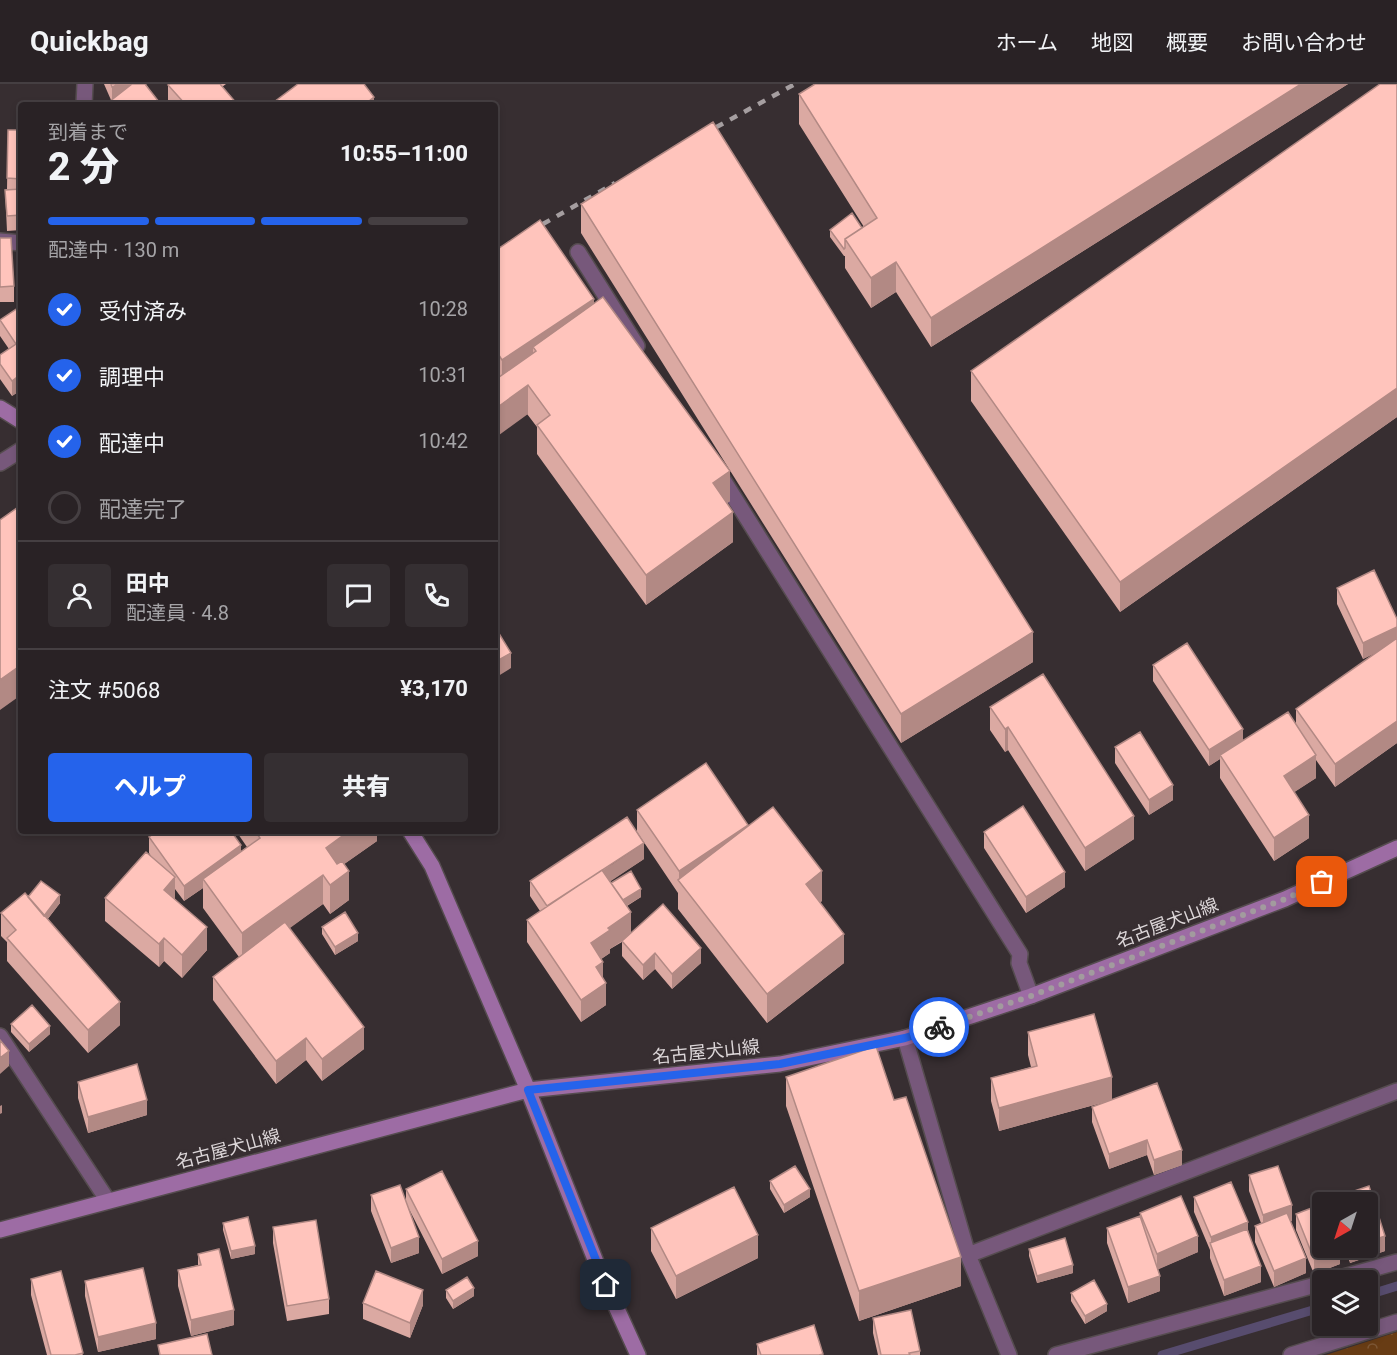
<!DOCTYPE html>
<html lang="ja">
<head>
<meta charset="utf-8">
<style>
	body { margin:0; font-family:Roboto,"Noto Sans JP",sans-serif; background:#352f32; color:#f1f3f6; height:100vh; display:flex; flex-direction:column; font-size:22px; white-space:nowrap }
	* { box-sizing:border-box; margin:0 }
	p { font-size:20px; color:#a5a4a7 }
	.icon { flex:none; width:33px; height:33px; fill:none; stroke:currentColor; stroke-width:2; stroke-linecap:round; stroke-linejoin:round }
	.map { position:relative; flex:1; overflow:hidden }
	.side { position:absolute; left:18px; top:18px; width:480px; height:732px; display:flex; flex-direction:column; background:#292225; border-radius:6px; box-shadow:0 3px 9px #0003,0 0 0 2px #453f42 }
	.side>* { flex:none }
	.needle { width:39px; rotate:219deg }
	.controls { position:absolute; left:1312px; top:1108px; display:grid; gap:12px }
	.controls a { display:grid; place-items:center; width:66px; height:66px; border-radius:6px; background:#292225; box-shadow:0 3px 9px #0003,0 0 0 2px #453f42; font-size:30px }
	.pin { position:absolute; display:grid; place-items:center; width:51px; height:51px; color:#fff; margin:-26px; border-radius:12px; box-shadow:0 3px 9px #0006 }
	.courier { position:absolute; display:grid; place-items:center; width:60px; height:60px; margin:-30px; border:4px solid #2563eb; border-radius:50%; background:#fff; color:#222; box-shadow:0 2px 8px #0007 }
	.summary em { font-style:normal; font-weight:800 }
	.summary div { display:flex; flex-direction:column-reverse }
	.summary { display:flex; align-items:center; justify-content:space-between; height:102px; padding:0 30px }
	h1 { font-size:39px; font-weight:800; line-height:45px }
	.bar { display:grid; grid-template-columns:repeat(4,1fr); gap:9px 6px; align-content:center; height:72px; padding:0 30px }
	.bar i { height:8px; border-radius:4px; background:#453f42 }
	.bar .selected { background:#2563eb }
	.bar p { grid-column:span 4 }
	.line { display:flex; align-items:center; gap:15px; padding:0 30px; border-top:2px solid #453f42 }
	.line div { flex:1 }
	.round { display:grid; place-items:center; flex:none; width:63px; height:63px; border-radius:6px; background:#352f32 }
	ol { padding:0 30px; list-style:none }
	li { display:flex; align-items:center; gap:18px; height:66px }
	li p { margin-inline-start:auto }
	li .icon { padding:6px; border-radius:50%; background:#2563eb; color:#fff; stroke-width:4 }
	li:last-child { color:#a5a4a7 }
	li i { width:33px; height:33px; border:3px solid #453f42; border-radius:50% }
	.action { display:flex; gap:12px; margin-top:auto; padding:12px 30px }
	.action a { flex:1; height:69px; border-radius:6px; background:#2563eb; color:#fff; font-size:24px; font-weight:800; line-height:69px; text-align:center }
	.action a+a { background:#352f32; color:#f1f3f6 }
	header { display:flex; align-items:center; gap:36px; box-sizing:border-box; height:84px; padding:0 30px; background:#292225; border-bottom:2px solid #453f42 }
	header strong { font-size:28px }
	nav { display:flex; gap:33px; margin-inline-start:auto; font-size:21px }
	.map>svg:first-child { display:block }
	.forest { fill:url(#forest-crowns) }
	.lines { fill:none; stroke-linecap:round; stroke-linejoin:round }
	.stream { stroke:#574c6e; stroke-width:9 }
	.street-casing { stroke:#554c4f; stroke-width:18 }
	.secondary-casing { stroke:#554c4f; stroke-width:18 }
	.street { stroke:#77587b; stroke-width:15 }
	.secondary { stroke:#9d6ca4; stroke-width:15 }
	.rail { stroke:#a59ea0; stroke-width:4.5; stroke-dasharray:8 8; stroke-linecap:butt }
	.wall { fill:#dba9a2 }
	.shaded-wall { fill:#b28984 }
	.building { fill:#ffc4bc; stroke:#b28984; stroke-width:1.5 }
	.done { stroke:#a29b9e; stroke-width:6; stroke-dasharray:0 10.8 }
	.route { stroke:#2563eb; stroke-width:8 }
	.labels { text-anchor:middle; stroke-width:6; stroke-linejoin:round; paint-order:stroke }
	.street-label { font-size:18px; fill:#dcd6d8; stroke:#372e31 }
</style>
</head>
<body>
<header>
<strong>Quickbag</strong>
<nav><a>ホーム</a><a>地図</a><a>概要</a><a>お問い合わせ</a></nav>
</header>
<div class="map">
<svg width="1397" height="1271" viewBox="0 0 1397 1271">
	<defs>
		<pattern id="forest-crowns" width="20" height="18" patternUnits="userSpaceOnUse" patternTransform="scale(1.5)"><rect width="20" height="18" fill="#683c14"/><path d="M2 6a3 3 0 1 1 6 0M12 15a3 3 0 1 1 6 0" fill="none" stroke="#7d5735"/></pattern>
	</defs>
	<rect width="100%" height="100%" fill="#372e31"/>
	<path class="forest" d="M1397,1248v23h-71z"/>
	<g class="lines">
		<path class="stream" d="M1368,1211l29,-9
			M1162,1271l161,-48"/>
		<defs>
			<path id="street" d="M84,21l1,-21
				M0,157l21,2
				M578,168l59,94
				M0,379l21,-13
				M720,391l300,479 -1,9 12,33
				M0,952l108,165
				M905,954l63,217 41,100
				M968,1171l429,-164
				M1329,1197l68,-19
				M1056,1271l267,-72
				M1291,1271l106,-33"/>
			<path id="secondary" d="M0,324l21,13
				M410,747l22,35 96,224 70,177 40,88
				M0,1146l528,-140 252,-26 125,-26 126,-42 254,-97 112,-51"/>
		</defs>
		<use href="#street" class="street-casing"/>
		<use href="#secondary" class="secondary-casing"/>
		<use href="#street" class="street"/>
		<use href="#secondary" class="secondary"/>
		<path class="rail" d="M702,51l93,-51
			M529,148l86,-49"/>
	</g>
	<path class="wall" d="M104,0h42l13,21h-50v-3l2,-2z
		M170,0h56l-4,3 16,18h-66l-4,-4v-16z
		M1348,0l-417,263 -35,-55 -25,16 -26,-40v-12h-1l-14,-19v-7l32,-2 2,-1 -65,-103v-30z
		M1397,0v333l-277,195 -149,-211v-30z
		M8,46h13v100l-14,1 -2,-41 2,-1z
		M581,120l452,458 -132,81 -320,-510z
		M0,154l14,48v16h-14z
		M495,167l99,52 136,198 -3,2 6,39 -87,63 -109,-151v-27l-42,-55z
		M21,222v84l-9,6 -12,-17v-24l9,-6 -9,-13v-16z
		M1337,504l60,31v124l-62,44 -19,-27v18l-22,14 15,46 -35,23 -54,-83v-19l-11,7 -56,-85v-16l90,75 53,-15v-16l81,-57 -14,7 -26,-55z
		M990,623l144,132 -49,32 -77,-121 -3,2 -15,-22z
		M1115,663l58,53 -24,15 -34,-52z
		M637,726l111,16 74,75 -2,1 24,61 -77,60 -89,-114v-16l-41,-61z
		M236,747h141v10l-33,23 5,36 -19,14 -7,-10 -34,24 75,121 -42,32 -16,-21 -30,24 -63,-84v-23l26,-20 -36,-49v-20l-19,13 -9,-12v10l32,51 -25,28 -18,-17 -5,6 -54,-46v-23l46,-42 -2,-3v-16l92,14 6,-4z
		M984,748l81,55 -39,26 -42,-65z
		M644,775l-34,22 1,2 30,14 -14,9 4,26 70,31 -29,26 -17,-20 -12,11 -21,-24v-14l-12,7v4l-9,6 5,46 -25,17 -54,-80v-22l13,-9 -10,-15v-15z
		M28,813l32,6 -13,17 73,105 -32,28 -81,-92v-19l-6,-6v-23z
		M322,843l36,14 -23,14 -13,-21z
		M11,940l39,10 -21,18 -18,-20z
		M1028,948l84,68 70,65 -28,10 -7,-20 -38,14 -17,-47v-15l17,-6 -110,30 -8,-30v-23l40,-11 -3,-12z
		M786,993l108,23 67,186 -102,35 -73,-215z
		M78,998l69,33 -59,18 -10,-35z
		M1249,1091l43,46h-2l16,52 -32,14 -19,-45v-16l6,-3 -12,-32z
		M770,1097l40,16 -26,16 -14,-24z
		M1369,1102l16,50v15l-35,12 -5,-15h23v-45h-34v-5z
		M406,1105l72,67 -36,18 -33,-65 10,44 -28,10 -20,-52v-16l35,8z
		M1194,1113l54,33 13,52 -37,14 -14,-38v-8l-16,-38z
		M1140,1129l58,39 -40,17 2,22 -32,12 -21,-60v-15l33,-11z
		M1296,1130l44,50 -26,10 -18,-44z
		M223,1139l32,31 -24,5 -8,-29z
		M273,1143l56,72v15l-42,7 -14,-78z
		M651,1144l107,30 -82,41 -25,-48z
		M1029,1165l44,24 -36,10 -8,-27z
		M198,1170l36,71 -43,11 -13,-50v-16l20,-5z
		M31,1195l52,76h-36l-16,-60z
		M85,1197l71,58 -58,13 -13,-56z
		M446,1206l28,6 -21,13 -7,-11z
		M1071,1209l36,18 -22,13 -14,-23z
		M363,1219l60,2 -13,33 -47,-19z
		M873,1234l47,33v4h-42l-5,-22z
		M757,1260l66,11h-66z"/>
	<path class="shaded-wall" d="M119,0h27v4l-34,14v-15z
		M1301,0h47l-417,263v-29z
		M374,13v8h-10z
		M896,178v30l-25,16v-30z
		M594,215v22l-58,30 -3,-4v15l-31,21v-23z
		M21,290v16l-9,6v-15z
		M528,301v29l-33,24v-29z
		M1397,304v29l-277,195v-30z
		M730,387v30l-17,12v-30z
		M733,428v30l-87,63v-30z
		M1397,543v16l-34,16v-16z
		M1033,548v30l-132,81v-29z
		M511,569v15l-16,10v-16z
		M21,581v30l-21,15v-30z
		M1397,637v22l-62,44v-23z
		M1008,643v23l-3,2v-23z
		M1243,645v15l-23,11v4l-11,7v-16z
		M1316,671v23l-32,21v-23z
		M1173,701v15l-24,15v-15z
		M1309,731v23l-35,23v-23z
		M1134,732v23l-49,32v-23z
		M748,741v22l-69,33v-9z
		M349,747h28v10l-51,36v-29z
		M644,759v16l-96,64v-16z
		M241,761v15l-38,19v9l-19,13v-15z
		M349,787v29l-19,14v-29z
		M822,787v30l-16,12v-29z
		M1065,788v15l-39,26v-16z
		M323,791v29l-81,59v-30z
		M175,793v22l-11,-9z
		M641,805v8l-25,15v-8z
		M60,811v8l-18,23v-7z
		M631,828v23l-21,14v4l-19,13v-23l17,-15z
		M207,843v23l-25,28v-23z
		M358,849v8l-23,14v-8z
		M844,850v29l-77,60v-29z
		M164,854v23l-5,6v-23z
		M701,864v15l-29,26v-15z
		M655,869v16l-12,11v-15z
		M603,878v22l3,-1v22l-25,17v-22l15,-33z
		M120,918v23l-32,28v-23z
		M50,942v8l-21,18v-8z
		M364,943v22l-42,32v-22z
		M306,954v22l-30,24v-23z
		M9,967v15l-9,8v-16z
		M1112,993v23l-113,31v-23z
		M147,1016v15l-59,18v-16z
		M2,1021v8l-2,1v-8z
		M1147,1056v15l-38,14v-15z
		M1182,1066v15l-28,10v-15z
		M810,1105v8l-26,16v-8z
		M1292,1121v16l-29,9v-15z
		M1248,1138v15l-37,8v-8z
		M758,1151v23l-82,41v-23z
		M1198,1152v16l-41,18v-16z
		M1385,1152v15l-35,12v-15h18v-6z
		M419,1153v16l-28,10v-15z
		M478,1157v15l-36,18v-15z
		M255,1162v8l-24,5v-8z
		M1340,1165v15l-26,10v-15z
		M961,1173v29l-102,35v-30z
		M1306,1174v15l-32,14v-16z
		M1073,1181v8l-36,10v-7z
		M1261,1182v16l-37,14v-16z
		M1160,1192v15l-32,12v-16z
		M474,1204v8l-21,13v-8z
		M423,1206v15l-13,33v-15z
		M1107,1220v7l-22,13v-8z
		M234,1226v15l-43,11v-16z
		M156,1239v16l-58,13v-15z"/>
	<path class="building" d="M111,0h8l-7,3z
		M132,0h13l14,18 -3,3h-45l-2,-3z
		M170,0h50l18,21h-52l-18,-20z
		M298,0h66l10,13 -10,8h-94z
		M815,0h486l-370,234 -35,-56 -25,16 -26,-39 32,-21 -78,-124z
		M1380,0h17v304l-277,194 -149,-211z
		M713,38l320,510 -132,82 -320,-510z
		M8,46h13v49l-14,-1z
		M21,105v26l-14,1 -2,-26z
		M852,129l10,15 -17,11v9l-1,1 -14,-19z
		M540,136l54,79 -92,61 -7,-11v-98z
		M0,154h11l3,48 -14,1z
		M603,213l127,174 -17,12 20,29 -87,63 -109,-150 13,-10 -22,-30 -33,24v-29l41,-29 -3,-4z
		M21,222v68l-9,7 -12,-17v-9l16,-11 -16,-24z
		M21,421v160l-21,15v-160z
		M1374,486l23,49v8l-34,16 -26,-55z
		M495,543l16,26 -16,9z
		M1397,554v83l-62,43 -39,-55z
		M1187,559l56,86 -34,21 -56,-85z
		M1043,590l91,142 -49,32 -77,-121 -3,2 -15,-22z
		M1288,628l28,43 -32,21 25,39 -35,23 -54,-83z
		M1140,648l33,53 -24,15 -34,-53z
		M706,679l42,62 -69,46 -42,-61z
		M1023,722l42,66 -39,25 -42,-65z
		M773,723l49,64 -16,13 38,50 -77,60 -89,-114z
		M627,733l17,26 -97,63 -17,-25z
		M157,747h74l10,14 -57,41 -35,-49z
		M255,747h94l-23,17 11,16 5,-3 7,10 -19,14 -7,-10 -81,58 -39,-54 57,-41z
		M146,768l29,25 -11,13 43,37 -25,28 -18,-17 -5,6 -54,-46z
		M602,786l29,42 -23,16 2,2 -19,13 12,19 -7,5 10,16 -25,17 -54,-80z
		M631,787l10,18 -18,11 -12,-17z
		M41,797l19,14 -16,21 -16,-19z
		M25,809l95,109 -32,28 -81,-92 9,-8 -15,-17z
		M663,820l38,44 -29,26 -17,-21 -12,12 -21,-24z
		M345,828l13,21 -23,14 -13,-20z
		M285,838l79,105 -42,32 -16,-21 -30,23 -63,-84z
		M32,921l18,21 -21,18 -18,-20z
		M1094,930l18,63 -113,31 -8,-30 46,-12 -9,-34z
		M0,956l9,11 -9,7z
		M876,962l18,54 12,-3 55,160 -102,34 -73,-214z
		M137,980l10,36 -59,17 -10,-35z
		M1157,999l25,67 -28,10 -7,-20 -38,14 -17,-47z
		M795,1082l15,23 -26,16 -14,-24z
		M1278,1082l14,39 -29,10 -14,-40z
		M442,1087l36,70 -36,18 -36,-70z
		M1231,1098l17,40 -37,15 -17,-40z
		M400,1101l19,52 -28,11 -20,-53z
		M1369,1102l16,50 -17,6v-39h-33l-1,-5z
		M734,1103l24,48 -82,41 -25,-48z
		M1181,1112l17,40 -41,18 -17,-41z
		M1322,1120l1,3v41h17v1l-26,10 -18,-45z
		M1287,1129l19,45 -32,13 -19,-45z
		M1140,1132l20,60 -32,11 -21,-59z
		M248,1133l7,29 -24,5 -8,-28z
		M316,1136l13,79 -42,7 -14,-79z
		M1247,1145l14,37 -37,14 -14,-37z
		M1065,1154l8,27 -36,11 -8,-27z
		M219,1165l15,61 -43,10 -13,-50 23,-5 -3,-11z
		M143,1184l13,55 -58,14 -13,-56z
		M61,1187l22,82 -8,2h-24l-20,-76z
		M376,1187l47,19 -13,33 -47,-20z
		M467,1193l7,11 -21,13 -7,-11z
		M1094,1196l13,24 -22,12 -14,-23z
		M911,1226l9,41 -11,2 1,2h-29l-8,-37z
		M814,1241l9,29 -4,1h-58l-4,-11z
		M207,1250l5,21h-52l-2,-10z"/>
	<g class="lines">
		<path class="done" d="M939,943l92,-31 254,-97 37,-17"/>
		<path class="route" d="M606,1201l-78,-195 252,-26 125,-26 34,-11"/>
	</g>
	<g class="labels">
		<g class="street-label">
			<text transform="translate(1167 839) rotate(-21)" y="6">名古屋犬山線</text>
			<text transform="translate(706 968) rotate(-6)" y="6">名古屋犬山線</text>
			<text transform="translate(228 1065) rotate(-15)" y="6">名古屋犬山線</text>
		</g>
	</g>
</svg>
<div class="controls">
<a><svg class="needle" viewBox="-14 -14 28 28"><path d="M0-13l5 13h-10z" fill="#e53935"/><path d="M0 13l5-13h-10z" fill="#a5a4a7"/></svg></a>
<a><svg class="icon" aria-label="layers" viewBox="0 0 24 24"><path d="M12 4l9 5-9 5-9-5zM3 14l9 5 9-5"/></svg></a>
</div>
<div class="pin" style="left:1322px;top:798px;background:#ea580c"><svg class="icon" aria-label="bag" viewBox="0 0 24 24"><path d="M5 8h14l-1 12H6zM9 8a3 3 0 0 1 6 0"/></svg></div>
<div class="pin" style="left:606px;top:1201px;background:#1f2937"><svg class="icon" aria-label="home" viewBox="0 0 24 24"><path d="M3 11l9-7 9 7M6 9v11h12V9"/></svg></div>
<div class="courier" style="left:939px;top:943px"><svg class="icon" aria-label="bike" viewBox="0 0 24 24"><circle cx="6" cy="16" r="4"/><circle cx="18" cy="16" r="4"/><path d="M6 16l4-8h5l3 8M10 8l3 8H6M13 5h3"/></svg></div>
<section class="side">
<div class="summary"><div><h1>2 分</h1><p>到着まで</p></div><em>10:55–11:00</em></div>
<div class="bar"><i class="selected"></i><i class="selected"></i><i class="selected"></i><i></i><p>配達中 · 130 m</p></div>
<ol>
<li><svg class="icon" aria-label="check" viewBox="0 0 24 24"><path d="M5 12l5 5 9-10"/></svg>受付済み<p>10:28</p></li>
<li><svg class="icon" aria-label="check" viewBox="0 0 24 24"><path d="M5 12l5 5 9-10"/></svg>調理中<p>10:31</p></li>
<li><svg class="icon" aria-label="check" viewBox="0 0 24 24"><path d="M5 12l5 5 9-10"/></svg>配達中<p>10:42</p></li>
<li><i></i>配達完了</li>
</ol>
<div class="line" style="height:108px"><a class="round"><svg class="icon" aria-label="person" viewBox="0 0 24 24"><circle cx="12" cy="8" r="4"/><path d="M4 21q1-7 8-7t8 7"/></svg></a><div><b>田中</b><p>配達員 · 4.8</p></div><a class="round"><svg class="icon" aria-label="chat" viewBox="0 0 24 24"><path d="M4 5h16v11H9l-5 4z"/></svg></a><a class="round"><svg class="icon" aria-label="phone" viewBox="0 0 24 24"><path d="M5 4h4l2 5-3 2q2 4 5 5l2-3 5 2v4C11 20 4 13 5 4z"/></svg></a></div>
<div class="line" style="height:78px"><div>注文 #5068</div><b>¥3,170</b></div>
<div class="action"><a>ヘルプ</a><a>共有</a></div>
</section>
</div>
</body>
</html>
